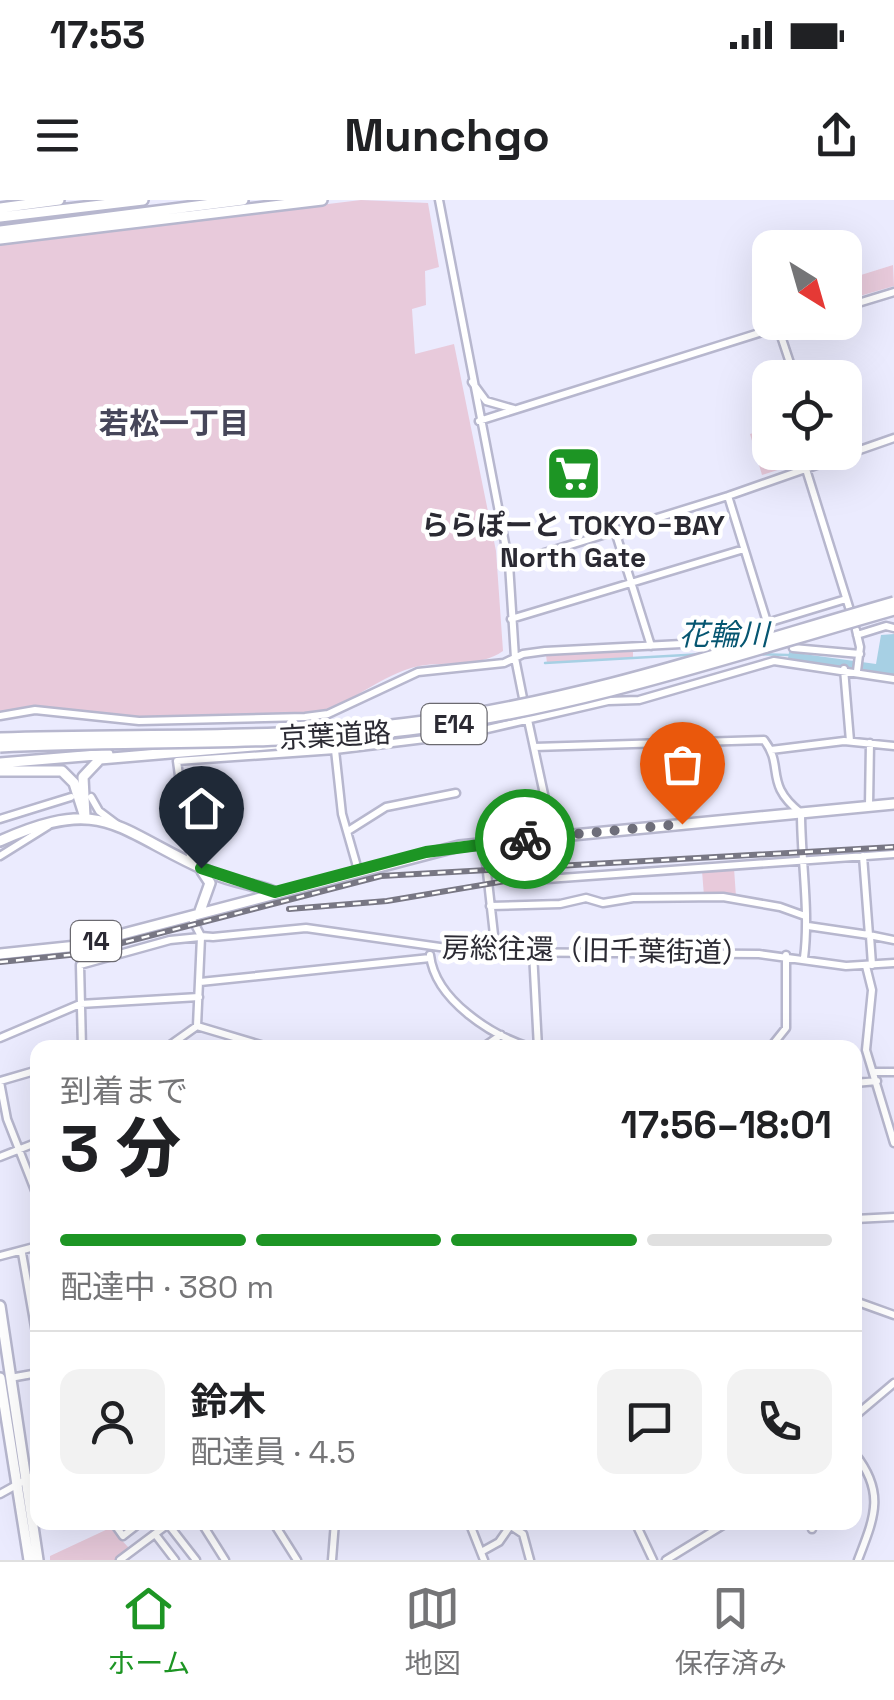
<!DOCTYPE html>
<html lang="ja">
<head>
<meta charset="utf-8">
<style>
	body { margin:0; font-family:"Space Grotesk","Noto Sans JP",sans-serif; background:#f2f2f2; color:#202124; height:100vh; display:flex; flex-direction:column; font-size:38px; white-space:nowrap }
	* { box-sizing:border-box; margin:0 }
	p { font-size:32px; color:#757577 }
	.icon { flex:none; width:55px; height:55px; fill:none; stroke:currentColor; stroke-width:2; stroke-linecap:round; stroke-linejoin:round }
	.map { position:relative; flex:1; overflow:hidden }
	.side { position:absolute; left:30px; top:840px; width:832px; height:490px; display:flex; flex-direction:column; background:#fff; border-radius:20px; box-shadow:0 10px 40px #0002 }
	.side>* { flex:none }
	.needle { width:65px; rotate:143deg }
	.controls { position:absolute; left:752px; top:30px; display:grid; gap:20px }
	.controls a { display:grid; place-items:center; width:110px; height:110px; border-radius:20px; background:#fff; box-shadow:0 10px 40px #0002; font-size:50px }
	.pin { position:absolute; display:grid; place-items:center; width:85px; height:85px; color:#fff; margin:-102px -42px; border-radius:50% 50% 50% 0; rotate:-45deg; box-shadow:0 0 10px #0007 }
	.pin .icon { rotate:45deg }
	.courier { position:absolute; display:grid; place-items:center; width:100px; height:100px; margin:-50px; border:8px solid #1d9524; border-radius:50%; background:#fff; color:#222; box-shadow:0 2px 12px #0007 }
	.summary em { font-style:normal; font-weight:800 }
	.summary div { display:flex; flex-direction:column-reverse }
	.summary { display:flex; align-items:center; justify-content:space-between; height:170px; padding:0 30px }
	h1 { font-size:65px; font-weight:800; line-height:75px }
	.bar { display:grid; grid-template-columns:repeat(4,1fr); gap:15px 10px; align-content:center; height:120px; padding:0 30px }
	.bar i { height:12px; border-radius:8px; background:#e0e0e0 }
	.bar .selected { background:#1d9524 }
	.bar p { grid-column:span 4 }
	.line { display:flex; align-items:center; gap:25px; padding:0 30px; border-top:2px solid #e0e0e0 }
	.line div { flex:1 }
	.round { display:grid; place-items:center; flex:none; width:105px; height:105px; border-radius:20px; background:#f2f2f2 }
	.status { display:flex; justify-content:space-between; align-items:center; height:70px; padding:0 50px; background:#fff; direction:ltr }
	.status svg { height:28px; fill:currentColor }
	header { display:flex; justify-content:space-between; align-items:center; height:130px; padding:0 30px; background:#fff; font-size:45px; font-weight:800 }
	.menu { display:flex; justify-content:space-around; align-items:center; height:140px; border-top:2px solid #e0e0e0; background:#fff; font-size:28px; color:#757577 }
	.menu a { display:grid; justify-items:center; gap:5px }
	.menu .selected { color:#1d9524 }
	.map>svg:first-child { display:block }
	.green { fill:#e8cadb }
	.water { fill:#a7d0e4 }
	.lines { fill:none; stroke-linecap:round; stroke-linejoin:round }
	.stream { stroke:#a7d0e4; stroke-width:2.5 }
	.minor-casing { stroke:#b7b7ce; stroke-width:11 }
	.highway-casing { stroke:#b7b7ce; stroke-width:14 }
	.minor { stroke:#fff; stroke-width:6 }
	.highway { stroke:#fff; stroke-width:9 }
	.rail-casing { stroke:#787784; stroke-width:6 }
	.rail { stroke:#fff; stroke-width:2.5; stroke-dasharray:8; stroke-linecap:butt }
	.highway-bridge-casing { stroke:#b7b7ce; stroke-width:14; stroke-linecap:butt }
	.highway-bridge { stroke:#fff; stroke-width:9 }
	.done { stroke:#6e6e7a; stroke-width:10; stroke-dasharray:0 18 }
	.route { stroke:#1d9524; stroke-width:12 }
	.labels { text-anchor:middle; stroke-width:9; stroke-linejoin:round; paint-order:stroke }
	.shield { fill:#fff; stroke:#6b6a70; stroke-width:2.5 }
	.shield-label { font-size:25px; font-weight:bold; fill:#2b2a33 }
	.poi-label { font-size:28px; font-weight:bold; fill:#2b2a33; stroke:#fff }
	.street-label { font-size:28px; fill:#2b2a33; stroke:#fff }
	.neighbourhood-label { font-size:30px; font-weight:bold; fill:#464659; stroke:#fff }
	.water-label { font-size:30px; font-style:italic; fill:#065671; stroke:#fff }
</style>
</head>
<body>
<div class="status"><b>17:53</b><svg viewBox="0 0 49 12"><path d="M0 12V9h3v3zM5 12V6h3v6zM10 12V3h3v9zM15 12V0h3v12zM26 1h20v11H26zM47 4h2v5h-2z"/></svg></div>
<header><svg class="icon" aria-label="menu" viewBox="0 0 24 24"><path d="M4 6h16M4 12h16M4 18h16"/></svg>Munchgo<svg class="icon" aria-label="share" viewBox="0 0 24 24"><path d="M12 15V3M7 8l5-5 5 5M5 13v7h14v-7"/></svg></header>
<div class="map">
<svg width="894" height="1360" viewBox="0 0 894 1360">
	<rect width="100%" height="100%" fill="#ebebfe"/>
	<path class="green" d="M361,0l67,3 11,64 -14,4 1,34 -14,4 3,45 39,-10 42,207 7,100c-24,17 -56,10 -84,15 -38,8 -69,40 -108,48l-160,5 -151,-8v-467z
		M893,65l1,21 -41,12 -8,-7v-11z
		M770,228v24l9,1 5,15 -22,7 -12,-41z
		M633,450v8l-86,5 -1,-8z
		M734,668l2,29 -32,-1 -2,-25z
		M110,1328l19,20 -12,12h-67v-4z"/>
	<path class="water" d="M894,434v42l-106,-18 1,-6 87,12 5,-29z"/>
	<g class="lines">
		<path class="stream" d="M756,454l32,1
			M545,463l158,-9"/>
		<defs>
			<path id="minor" d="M439,0l70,364 6,94 10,50
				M845,107l49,-15
				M778,127l17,51
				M472,182l14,19 28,8
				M479,221l315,-99
				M805,266l44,141
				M728,296l39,126
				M615,331l36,115
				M509,364l219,-68 166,-58
				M511,419l233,-70
				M856,430l4,17 -3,24
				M857,435l29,-9 8,2
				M793,448l67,6
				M844,469l6,72
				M0,516l35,-6 104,11 166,-4 23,-3 90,-42 86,-9 19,-9 22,-3 156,-8 145,-44
				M528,520l25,116
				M534,547l230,-7c21,27 -1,43 37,73 0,48 9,98 3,145
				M335,550l7,64 16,56
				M771,550l73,-9 50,5
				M91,597l8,14 20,15
				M869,606l1,-63
				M0,619l71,-22
				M348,631l38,-24 70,-14
				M492,647l-7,7 11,99
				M0,656l48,-30
				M863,656l6,79 25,5
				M191,663l-14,-102 158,-11 131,-16 142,-33 31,-1 135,-39 120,18
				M547,679l347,-25
				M490,706l70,-2 26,-6 17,5 30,-5 90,-1 57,10 25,9
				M191,717l10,19 12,1 93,-9 169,24 284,2 87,12 48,-3
				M808,726l61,9
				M870,736l2,29
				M533,752l5,96
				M430,755c5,45 62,81 102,93
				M866,766l6,24 -6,60 28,93
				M200,782l230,-24
				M197,826l74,22
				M0,838l80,-34 119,-7
				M82,848l-2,-83 90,-25 30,-3
				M166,848l31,-22 4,-89
				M482,848l19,-13
				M770,848l16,-20v-73
				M873,872h21
				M0,881l38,-11
				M0,882l7,37 31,79
				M855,883l22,-2
				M0,957l38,-15
				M855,1019l39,-2
				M22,1053l16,91
				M0,1056l38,-10
				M855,1101l39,14
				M10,1178l28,-5
				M855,1216l39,-33
				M855,1254c31,39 19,64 3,106
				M0,1294l38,-21
				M113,1322l10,14 18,-14
				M201,1322l24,38
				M273,1322l24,38
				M469,1322l15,38
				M635,1322l18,38
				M511,1326l12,8 7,26
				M812,1329v-7
				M155,1334l20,26
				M481,1352l18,-10 14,-20
				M120,1360l48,-36 28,36
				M332,1360l3,-38
				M666,1360l62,-38"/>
			<path id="highway" d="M0,8l59,-8
				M0,17l143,-17
				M0,31l243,-31
				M0,39l322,-39
				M0,563l108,-9
				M0,571h62l12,12 10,31
				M85,617l-2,-40 17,-18 200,-17
				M0,641c107,-48 117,-9 212,32 19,9 40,11 60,18
				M200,711l10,-28 -8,-12
				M0,754l77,-8 382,-100 435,-42
				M0,1106l38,254
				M0,1178l29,182"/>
		</defs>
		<use href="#minor" class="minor-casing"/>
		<use href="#highway" class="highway-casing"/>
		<use href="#minor" class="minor"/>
		<use href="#highway" class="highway"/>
		<defs>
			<path id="rail" d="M289,709l98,-8 130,-22
				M0,762l79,-8 302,-78 513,-29"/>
		</defs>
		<use href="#rail" class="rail-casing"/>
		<use href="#rail" class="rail"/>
		<defs>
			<path id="highway-bridge" d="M0,538c140,-5 285,2 424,-17 159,-21 316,-75 470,-119
				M0,547c141,-7 284,0 424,-19 160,-21 315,-74 470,-118"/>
		</defs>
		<use href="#highway-bridge" class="highway-bridge-casing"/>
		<use href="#highway-bridge" class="highway-bridge"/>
	</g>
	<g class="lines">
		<path class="done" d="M525,639l157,-15"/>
		<path class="route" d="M201,668l74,24 151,-40 99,-13"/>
	</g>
	<defs>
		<symbol id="supermarket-square" viewBox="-11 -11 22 22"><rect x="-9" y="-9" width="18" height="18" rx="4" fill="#1d9524" stroke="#fff"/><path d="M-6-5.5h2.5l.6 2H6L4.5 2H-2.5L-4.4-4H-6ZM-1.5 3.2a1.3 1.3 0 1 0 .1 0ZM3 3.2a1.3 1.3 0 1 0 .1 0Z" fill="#fff"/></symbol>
	</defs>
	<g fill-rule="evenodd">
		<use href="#supermarket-square" x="542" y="242" width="63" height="63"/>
	</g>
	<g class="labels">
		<g class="shield">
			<rect x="421.5" y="504" width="65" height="40" rx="8"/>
			<rect x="71" y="721" width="50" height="40" rx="8"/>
		</g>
		<g class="shield-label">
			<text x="454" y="533">E14</text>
			<text x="96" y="750">14</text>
		</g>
		<g class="poi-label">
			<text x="573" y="335">ららぽーと TOKYO−BAY<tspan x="573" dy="32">North Gate</tspan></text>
		</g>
		<g class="street-label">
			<text transform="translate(335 535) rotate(-3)" y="10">京葉道路</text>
			<text transform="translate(596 750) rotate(1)" y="10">房総往還（旧千葉街道）</text>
		</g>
		<g class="neighbourhood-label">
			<text x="174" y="234">若松一丁目</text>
		</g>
		<g class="water-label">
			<text x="724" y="445">花輪川</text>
		</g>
	</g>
</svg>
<div class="controls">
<a><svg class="needle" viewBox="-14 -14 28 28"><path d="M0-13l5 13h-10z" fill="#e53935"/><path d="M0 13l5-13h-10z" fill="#757577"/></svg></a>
<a><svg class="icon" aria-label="locate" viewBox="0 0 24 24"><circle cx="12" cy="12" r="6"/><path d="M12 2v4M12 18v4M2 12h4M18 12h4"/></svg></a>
</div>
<div class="pin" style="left:682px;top:624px;background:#ea580c"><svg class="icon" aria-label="bag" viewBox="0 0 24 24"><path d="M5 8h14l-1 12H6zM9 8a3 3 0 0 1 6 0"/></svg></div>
<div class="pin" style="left:201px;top:668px;background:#1f2937"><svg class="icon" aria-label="home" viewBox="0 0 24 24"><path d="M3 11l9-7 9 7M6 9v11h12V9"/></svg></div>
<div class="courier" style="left:525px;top:639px"><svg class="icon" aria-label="bike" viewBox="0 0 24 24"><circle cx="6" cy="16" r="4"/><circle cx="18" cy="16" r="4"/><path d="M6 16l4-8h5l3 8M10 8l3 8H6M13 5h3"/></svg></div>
<section class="side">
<div class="summary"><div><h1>3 分</h1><p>到着まで</p></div><em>17:56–18:01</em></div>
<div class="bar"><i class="selected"></i><i class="selected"></i><i class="selected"></i><i></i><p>配達中 · 380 m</p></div>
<div class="line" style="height:180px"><a class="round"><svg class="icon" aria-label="person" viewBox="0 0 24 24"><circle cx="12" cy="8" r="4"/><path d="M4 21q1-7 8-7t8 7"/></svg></a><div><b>鈴木</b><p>配達員 · 4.5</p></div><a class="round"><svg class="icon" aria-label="chat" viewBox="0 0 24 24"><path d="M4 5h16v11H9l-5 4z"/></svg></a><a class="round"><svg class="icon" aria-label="phone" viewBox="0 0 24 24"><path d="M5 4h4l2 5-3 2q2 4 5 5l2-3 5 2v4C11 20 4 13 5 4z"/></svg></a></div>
</section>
</div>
<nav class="menu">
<a class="selected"><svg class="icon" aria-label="home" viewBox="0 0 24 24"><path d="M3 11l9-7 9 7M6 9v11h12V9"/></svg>ホーム</a>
<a><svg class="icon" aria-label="map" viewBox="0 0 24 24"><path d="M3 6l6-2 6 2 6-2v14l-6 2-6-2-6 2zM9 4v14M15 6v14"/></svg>地図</a>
<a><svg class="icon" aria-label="saved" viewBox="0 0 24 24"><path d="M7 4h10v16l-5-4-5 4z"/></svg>保存済み</a>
</nav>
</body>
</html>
